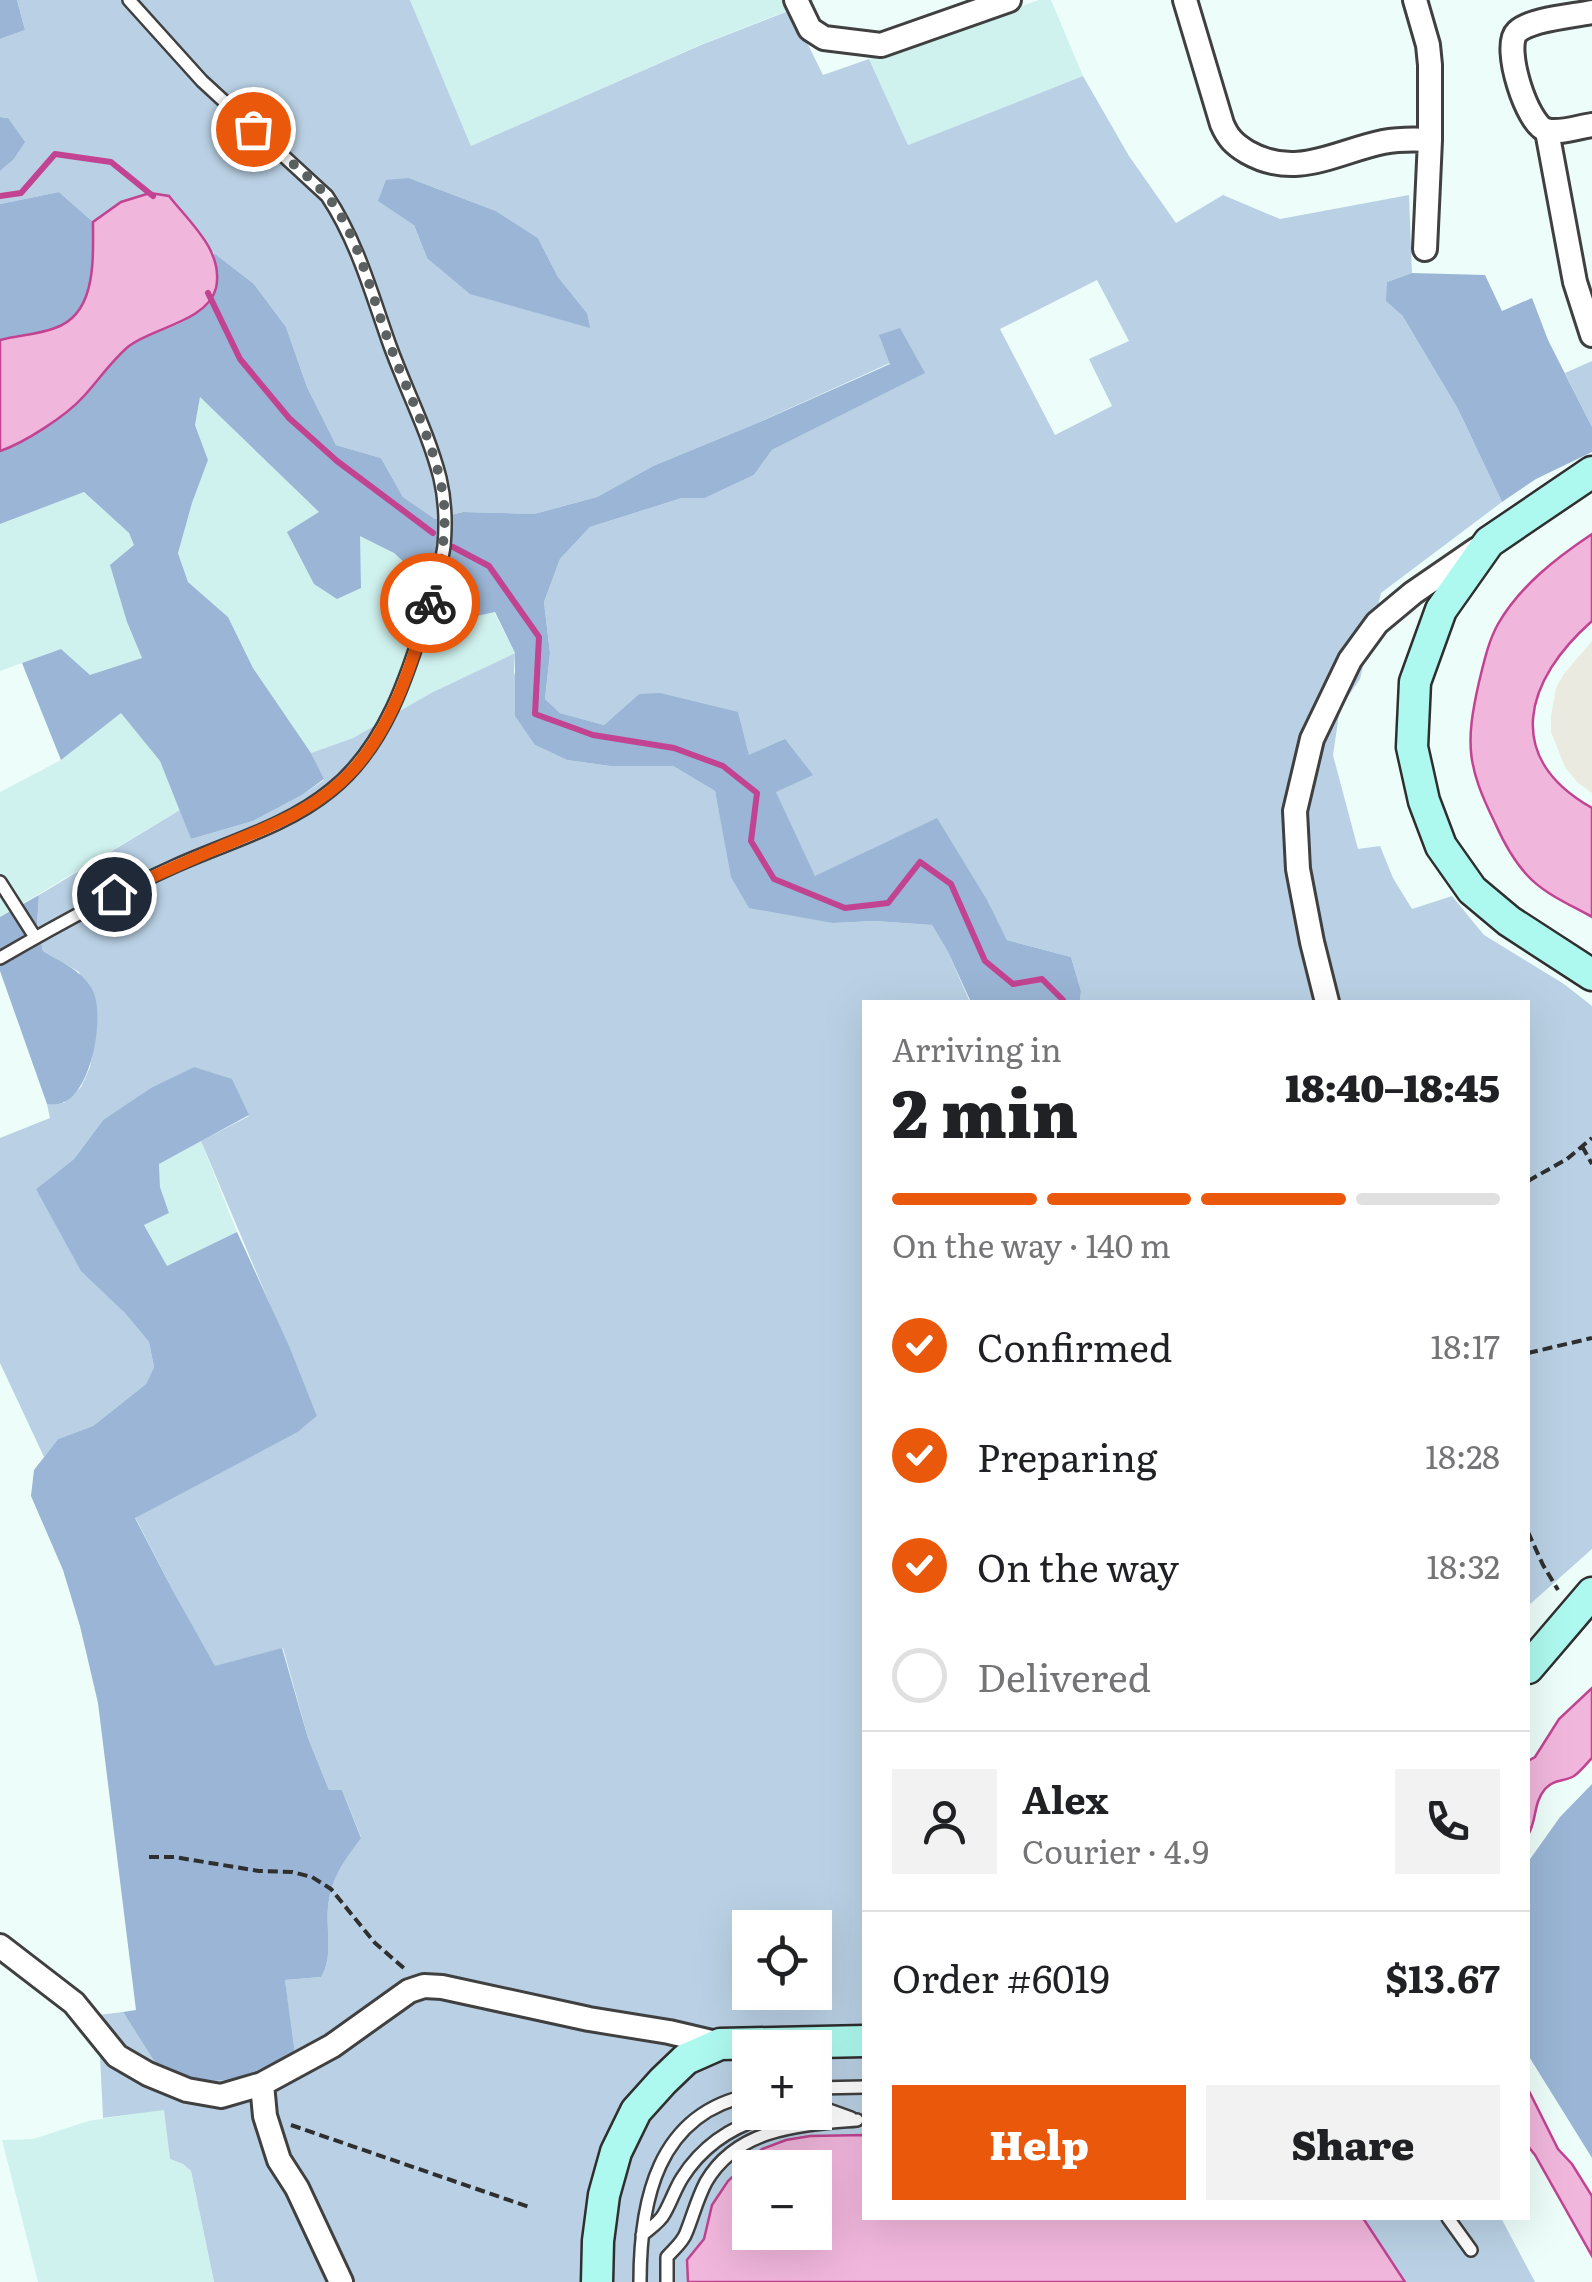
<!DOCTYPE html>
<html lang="en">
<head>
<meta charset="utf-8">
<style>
	body { margin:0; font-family:Literata,serif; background:#f2f2f2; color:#202124; height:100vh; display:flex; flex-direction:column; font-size:38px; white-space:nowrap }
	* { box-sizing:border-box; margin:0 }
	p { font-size:32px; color:#757577 }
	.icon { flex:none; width:55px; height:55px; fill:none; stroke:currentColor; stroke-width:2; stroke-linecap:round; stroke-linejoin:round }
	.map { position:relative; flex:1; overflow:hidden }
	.details { position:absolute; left:862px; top:1000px; width:668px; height:1220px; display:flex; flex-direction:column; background:#fff; border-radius:0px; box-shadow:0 10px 40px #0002 }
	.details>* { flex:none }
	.tools { position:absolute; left:732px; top:1910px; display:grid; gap:20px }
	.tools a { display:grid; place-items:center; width:100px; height:100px; border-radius:0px; background:#fff; box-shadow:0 10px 40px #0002; font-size:50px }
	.pin { position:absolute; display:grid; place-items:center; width:85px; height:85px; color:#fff; margin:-42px; border:5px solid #fff; border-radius:50%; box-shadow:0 2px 10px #0007 }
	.courier { position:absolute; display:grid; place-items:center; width:100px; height:100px; margin:-50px; border:8px solid #ea580c; border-radius:50%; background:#fff; color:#222; box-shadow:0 2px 12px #0007 }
	.summary em { font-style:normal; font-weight:800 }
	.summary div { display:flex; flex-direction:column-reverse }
	.summary { display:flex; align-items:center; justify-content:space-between; height:170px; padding:0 30px }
	h1 { font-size:65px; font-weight:800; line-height:75px }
	.bar { display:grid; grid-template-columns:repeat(4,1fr); gap:15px 10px; align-content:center; height:120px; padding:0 30px }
	.bar i { height:12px; border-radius:8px; background:#e0e0e0 }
	.bar .active { background:#ea580c }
	.bar p { grid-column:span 4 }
	.line { display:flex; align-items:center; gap:25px; padding:0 30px; border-top:2px solid #e0e0e0 }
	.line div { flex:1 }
	.round { display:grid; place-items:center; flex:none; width:105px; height:105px; border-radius:0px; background:#f2f2f2 }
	ol { padding:0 30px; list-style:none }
	li { display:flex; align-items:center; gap:30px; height:110px }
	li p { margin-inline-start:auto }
	li .icon { padding:10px; border-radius:50%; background:#ea580c; color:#fff; stroke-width:4 }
	li:last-child { color:#757577 }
	li i { width:55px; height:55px; border:5px solid #e0e0e0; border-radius:50% }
	.primary-button { display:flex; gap:20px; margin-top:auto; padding:20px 30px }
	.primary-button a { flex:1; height:115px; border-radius:0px; background:#ea580c; color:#fff; font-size:40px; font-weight:800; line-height:115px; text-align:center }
	.primary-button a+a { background:#f2f2f2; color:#202124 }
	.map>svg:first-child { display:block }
	.industrial { fill:#ebeae1 }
	.farmland { fill:#d0f2ee }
	.green { fill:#bad1e5; fill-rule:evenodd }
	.forest { fill:#9ab5d5 }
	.water { fill:#f1b6dc; stroke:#c24391; stroke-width:2.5; fill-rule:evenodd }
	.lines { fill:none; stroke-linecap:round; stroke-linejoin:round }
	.stream { stroke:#c24391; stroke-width:6 }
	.lane-casing { stroke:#404040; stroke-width:16 }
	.street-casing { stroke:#404040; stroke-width:28 }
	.secondary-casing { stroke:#2f2f2f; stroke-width:35 }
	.path { stroke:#2f2f2f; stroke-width:4; stroke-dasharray:10 5; stroke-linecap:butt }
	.lane { stroke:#fff; stroke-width:11 }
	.street { stroke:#fff; stroke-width:22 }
	.secondary { stroke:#aef9ef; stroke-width:30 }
	.done { stroke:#5b6160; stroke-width:10; stroke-dasharray:0 18 }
	.route { stroke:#ea580c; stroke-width:12 }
</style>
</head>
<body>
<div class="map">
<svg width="1592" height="2282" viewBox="0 0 1592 2282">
	<rect width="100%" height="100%" fill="#edfefa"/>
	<path class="industrial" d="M1592,641v152l-15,-11 -12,-15 -14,-35v-16l5,-28 7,-13z"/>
	<path class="farmland" d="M410,0h405l-115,45 -229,101z
		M1039,0h12l32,76 -175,69 -39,-86z
		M200,396l120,117 74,40 52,48 17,18 31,-7 21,41 -84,40 -78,45 -42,15 -58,-85 -25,-51 -40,-35 -10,-30 14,-49 16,-43 -13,-36z
		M84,492l45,41 5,11 -7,78 15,36 -52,18 -29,-27 -61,22v-147z
		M121,712l39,49 20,49 -180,107v-125l61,-32z
		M201,1141l36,91 -70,35 -23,-43 25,-11 -9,-26 -1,-23z
		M165,2109l5,50 13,5 8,7 23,111h-176l-36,-142 31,-1 55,-18z"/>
	<path class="green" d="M17,0h393l61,146 230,-101 90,-35 32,65 46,-16 39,86 175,-69 46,80 47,67 47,-28 57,24 129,-24 3,78 -25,9 15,33 56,94 44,93 -121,91 -21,86 -20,29 -7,47 25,94 22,-3 13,32 19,31 40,-13 32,39 80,49 28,22v543l-64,57v-604h-448l1,-11 -10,-34 -64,-17 -21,-40 -171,-23 -40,-86 -26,-35 -11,-43 -99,-19 -35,31 -44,-12 -15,-14 5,-46 -6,-51 16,-43 30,-32 92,-29h23l49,-23 18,-25 152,-77 -34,-10 -135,61 -102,42 -56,31 -63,17 -71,-2 -28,7 -32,-22 -22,-39 -45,-13 -29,-58 -21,-60 -32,-43 -40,-31 -45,-57 -47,6 -29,20 -34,-30 -59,12v-33l13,-11 -5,-42 -8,-1v-78l25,-9zM409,178l87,33 42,27 20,39 29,36 -160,-55 -13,-33zM1097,280l32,61 -40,18 23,47 -57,29 -55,-106z
		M1592,361v66l-27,-54z
		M515,653l-1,19 21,73 32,15 43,6h63l42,25 8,40 110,92 42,-2 57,4 16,27 21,48 15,2h-119v1216h636l34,64h-1321l-23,-111 -8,-7 -13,-5 -6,-49 -61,8 -5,-103 25,-3 31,49 140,-4 -9,-77 36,-3c14,-23 3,-52 8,-77 4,-25 18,-43 32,-63l-19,-47h-13l-21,-52 -25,-90 -68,19 -43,-78 -37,-72 163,-85 19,-16 -116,-275 48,-25 -55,-49 -43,22 -48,31 -29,39 -38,30 88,123 25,30 5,25 -8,17 -53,42 -35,13 -14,18 -44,-94v-225l50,-20 -3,-14 17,-1 17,-16 9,-20 7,-43 -18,-52 -36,-21 -6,-27 2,-29 141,-85 11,29 62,-18 49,-26 22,-15 -13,-27 42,-15 78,-45zM750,1928h65v64h-65zM750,2048h65v64h-65zM750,2168h65v64h-65z"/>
	<path class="forest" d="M0,0h17l8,30 -25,9z
		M0,117l8,1 17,24 -12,18 -13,11z
		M409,178l87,33 42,27 20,39 29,36 3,15 -120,-34 -43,-36 -13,-33 -36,-24 8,-21z
		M59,192l34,30c0,36 4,92 -38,106 -18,7 -37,7 -55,12v-136z
		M214,253l40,31 32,43 21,60 29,58 45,13 22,39 32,22 28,-7 71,2 63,-17 56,-31 102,-42 135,-60 -11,-29 21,-7 25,45 -153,77 -18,25 -49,23h-23l-92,29 -30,32 -16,43 6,51 -5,46 15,14 44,12 35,-31 21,-1 78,19 11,43 36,-16 28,36 -37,17 39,84 122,-58 50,82 20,40 64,17 10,34 -1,11h-96l-14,-2 -22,-48 -16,-27 -57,-4 -42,2 -84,-15 -18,-31 -16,-86 -42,-25h-63l-43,-6 -32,-15 -20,-29v-63l-20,-41 -32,7 -17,-18 -52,-48 -34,-17 1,52 -24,11 -23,-15 -27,-52 32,-20 -119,-115 -5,28 13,35 -16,43 -14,50 10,29 40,35 25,51 58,85 13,26 -22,16 -49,26 -62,18 -31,-78 -39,-48 -60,47 -39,-97 39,-14 29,26 52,-17 -15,-36 -17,-57 24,-20 -5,-12 -45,-41 -84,32v-73c43,-15 92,-72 128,-103 16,-14 37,-17 56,-27 12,-7 23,-23 32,-34z
		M1412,273l73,2 17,36 30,-13 16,42 44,87v25l-56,27 -34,23 -44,-93 -56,-94 -16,-14 1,-19z
		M39,895l-2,29 6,27c18,11 38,19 49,38 14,24 0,104 -30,114 -5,2 -10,1 -15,1l-47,-133v-54z
		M194,1067l38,12 17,36 -90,49 1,23 9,26 -25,12 23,41 70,-34 52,114 28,70 -19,16 -163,86 37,71 43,77 67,-18 26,90 21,52h13l19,48c-14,19 -28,37 -32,62 -5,26 6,54 -8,77l-36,3 10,76 -61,23 -33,3 -31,-9 -16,-12 -31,-49 13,-2 -38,-307 -18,-77 -17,-56 -32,-74 3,-26 24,-31 35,-13 53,-42 8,-17 -5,-25 -25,-30 -43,-41 -45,-82 38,-30 29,-39 48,-32z
		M1592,1784v374l-64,-103v-193l32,-45z"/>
	<path class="water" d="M150,193l19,3c21,27 55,55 47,92 -8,33 -64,40 -87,58 -18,15 -31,35 -46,51 -17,19 -59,46 -83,54v-111c18,-5 37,-5 55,-12 42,-14 38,-70 38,-106l28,-20z
		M1592,534v87c-67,59 -90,136 0,187v109c-21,-12 -48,-23 -65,-42 -13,-14 -24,-34 -32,-52 -28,-57 -30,-79 -16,-141 5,-20 9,-40 19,-58 22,-38 58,-66 94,-90z
		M1592,1688v70c-5,5 -12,14 -18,18 -10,6 -20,3 -29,13 -12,14 -8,32 -17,46v-74l7,-4 24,-38z
		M1528,2089l30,60 14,15 20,32v60l-57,-101 -7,-9z
		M865,2135v83h498l42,64h-717l-1,-22 17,-21 8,-34 16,-24 34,-32 24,-9 24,-4zM750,2168h65v64h-65z"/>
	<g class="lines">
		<path class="stream" d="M0,196l21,-3 34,-39 56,8 42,34
			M208,293l32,66 49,59 48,43 96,72
			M453,547l36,19 50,71 -4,77 58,21 81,13 49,18 34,27 -6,48 23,38 71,29 43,-5 32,-41 31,22 34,77 28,23 29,-5 21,21v2"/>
		<defs>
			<path id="lane" d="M0,882l35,55
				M0,958c57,-33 115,-65 175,-92 53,-24 111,-39 156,-76 54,-43 77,-115 96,-178 6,-21 14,-44 17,-66 2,-22 1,-47 -4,-68 -12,-47 -35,-90 -51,-135 -18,-51 -32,-102 -62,-147l-125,-115 -73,-81
				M815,2088l50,-1
				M815,2110l11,-1 25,9
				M1448,2218l23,32
				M642,2235c7,-6 18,-13 22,-21 7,-12 11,-25 18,-36 24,-38 61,-58 104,-66
				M640,2282c0,-81 17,-168 110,-187
				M667,2282v-25c6,-7 16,-15 19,-24 7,-17 11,-34 20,-51 32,-55 95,-57 151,-62"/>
			<path id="street" d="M796,0l14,29 14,9 57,7 128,-45
				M1185,0l37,124c6,14 12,20 25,28 49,28 88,0 136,-10 16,-3 31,-3 47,-2
				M1415,0l13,45 2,20v75l-5,109
				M1592,12c-19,4 -62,7 -75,20 -15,14 10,93 29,98 13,4 32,-3 46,-5
				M1547,131l28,151 17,53
				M1327,1002l-15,-60 -14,-73 -3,-58 17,-72 38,-79 27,-37 36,-30 64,-44
				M0,1946l74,57 43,53 31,18 39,16 34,6 41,-12 70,-38 77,-55 15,-5 18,1 147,32 80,13 51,12
				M262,2084l3,32 14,44 18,28 44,94"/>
			<path id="secondary" d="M1592,472l-103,70 -48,68 -26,72 -3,65 12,54 17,45 31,44 37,31 83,54
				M1528,1668l64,-75
				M597,2282l1,-41 6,-46 12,-43 20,-41 27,-30 23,-22 34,-15 145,-3"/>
		</defs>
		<use href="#lane" class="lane-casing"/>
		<use href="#street" class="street-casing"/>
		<use href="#secondary" class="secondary-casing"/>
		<path class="path" d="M1582,1146l10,18
			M1528,1181l39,-22 25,-21
			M1528,1353l64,-15
			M1528,1532l15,33 15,25
			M149,1857h25l85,14 33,1 20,5 19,12 44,54 31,27
			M291,2125l241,83"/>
		<use href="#lane" class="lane"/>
		<use href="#street" class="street"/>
		<use href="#secondary" class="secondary"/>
	</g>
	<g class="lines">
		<path class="done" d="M253,129c24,22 52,43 74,67 32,38 45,103 63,149 18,50 49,106 54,159 3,34 -5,67 -14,99"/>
		<path class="route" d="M114,894c36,-16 71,-32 106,-47 48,-20 97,-37 133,-77 41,-45 60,-110 77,-167"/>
	</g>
</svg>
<div class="tools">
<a><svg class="icon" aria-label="locate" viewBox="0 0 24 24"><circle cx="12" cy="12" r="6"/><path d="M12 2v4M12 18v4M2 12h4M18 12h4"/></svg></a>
<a>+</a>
<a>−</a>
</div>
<div class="pin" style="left:253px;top:129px;background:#ea580c"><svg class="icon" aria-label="bag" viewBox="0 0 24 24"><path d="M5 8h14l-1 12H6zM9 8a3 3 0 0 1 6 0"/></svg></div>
<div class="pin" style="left:114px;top:894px;background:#1f2937"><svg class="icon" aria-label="home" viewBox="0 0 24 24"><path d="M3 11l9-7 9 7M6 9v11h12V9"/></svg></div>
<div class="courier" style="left:430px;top:603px"><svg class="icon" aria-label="bike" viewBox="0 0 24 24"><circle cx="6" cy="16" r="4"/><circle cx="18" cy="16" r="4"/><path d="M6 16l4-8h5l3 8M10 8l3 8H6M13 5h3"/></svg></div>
<section class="details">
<div class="summary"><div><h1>2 min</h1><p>Arriving in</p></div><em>18:40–18:45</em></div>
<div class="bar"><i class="active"></i><i class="active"></i><i class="active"></i><i></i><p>On the way · 140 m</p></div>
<ol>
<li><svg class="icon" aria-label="check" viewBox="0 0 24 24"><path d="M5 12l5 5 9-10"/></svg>Confirmed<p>18:17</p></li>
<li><svg class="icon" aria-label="check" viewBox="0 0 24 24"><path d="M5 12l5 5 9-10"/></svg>Preparing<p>18:28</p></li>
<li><svg class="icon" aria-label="check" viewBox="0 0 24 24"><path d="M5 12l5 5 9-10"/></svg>On the way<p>18:32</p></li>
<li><i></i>Delivered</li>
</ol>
<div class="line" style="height:180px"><a class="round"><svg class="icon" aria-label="person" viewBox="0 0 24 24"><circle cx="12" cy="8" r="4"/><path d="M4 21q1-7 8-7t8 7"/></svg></a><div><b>Alex</b><p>Courier · 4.9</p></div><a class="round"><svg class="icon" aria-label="phone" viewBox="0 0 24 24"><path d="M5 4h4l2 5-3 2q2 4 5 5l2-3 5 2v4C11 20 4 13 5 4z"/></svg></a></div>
<div class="line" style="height:130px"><div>Order #6019</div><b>$13.67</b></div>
<div class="primary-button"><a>Help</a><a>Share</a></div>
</section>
</div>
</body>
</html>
